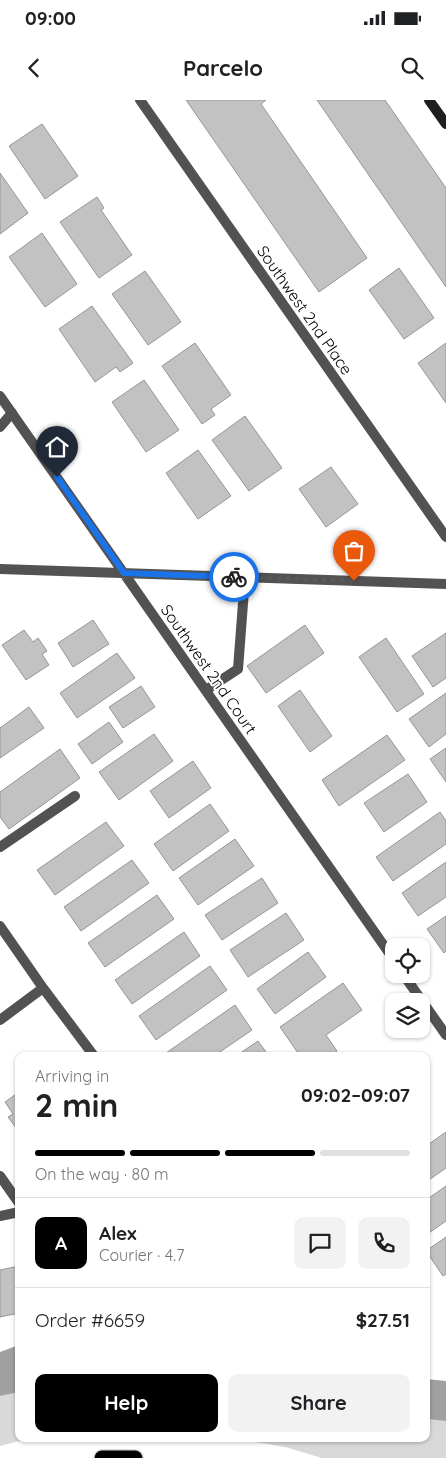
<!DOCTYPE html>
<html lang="en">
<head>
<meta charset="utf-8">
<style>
	body { margin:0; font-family:Quicksand,sans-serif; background:#f2f2f2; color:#202124; height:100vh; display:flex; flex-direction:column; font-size:19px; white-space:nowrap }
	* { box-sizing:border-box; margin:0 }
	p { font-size:16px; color:#757577 }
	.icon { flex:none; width:28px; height:28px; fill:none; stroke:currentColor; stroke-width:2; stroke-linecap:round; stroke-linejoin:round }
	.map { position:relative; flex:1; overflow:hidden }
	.details { position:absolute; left:15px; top:952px; width:415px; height:390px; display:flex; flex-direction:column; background:#fff; border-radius:10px; box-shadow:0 1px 4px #0004 }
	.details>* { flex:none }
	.tools { position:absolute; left:385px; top:838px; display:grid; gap:10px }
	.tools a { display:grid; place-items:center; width:45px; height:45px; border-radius:10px; background:#fff; box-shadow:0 1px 4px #0004; font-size:25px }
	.pin { position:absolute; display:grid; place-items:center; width:42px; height:42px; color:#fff; margin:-51px -21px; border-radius:50% 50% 50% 0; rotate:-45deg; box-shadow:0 0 5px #0007 }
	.pin .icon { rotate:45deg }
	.courier { position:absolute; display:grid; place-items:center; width:50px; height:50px; margin:-25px; border:4px solid #1a73e8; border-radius:50%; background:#fff; color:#222; box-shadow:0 1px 6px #0007 }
	.summary em { font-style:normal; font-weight:700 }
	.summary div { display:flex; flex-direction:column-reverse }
	.summary { display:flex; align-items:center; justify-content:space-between; height:85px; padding:0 20px }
	h1 { font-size:32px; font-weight:700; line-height:38px }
	.bar { display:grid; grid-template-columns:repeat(4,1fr); gap:8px 5px; align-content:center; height:60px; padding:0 20px }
	.bar i { height:6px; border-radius:4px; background:#e0e0e0 }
	.bar .active { background:#000 }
	.bar p { grid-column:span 4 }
	.line { display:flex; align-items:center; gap:12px; padding:0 20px; border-top:1px solid #e0e0e0 }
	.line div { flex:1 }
	.round { display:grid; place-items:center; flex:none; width:52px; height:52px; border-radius:10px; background:#f2f2f2 }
	.cta { display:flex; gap:10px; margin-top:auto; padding:10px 20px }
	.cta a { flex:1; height:58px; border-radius:10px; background:#000; color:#fff; font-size:20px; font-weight:700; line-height:58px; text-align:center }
	.cta a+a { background:#f2f2f2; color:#202124 }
	.status { display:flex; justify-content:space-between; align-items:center; height:35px; padding:0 25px; background:#fff; direction:ltr }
	.status svg { height:14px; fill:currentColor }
	header { display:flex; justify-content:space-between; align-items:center; height:65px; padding:0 20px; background:#fff; font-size:22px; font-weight:700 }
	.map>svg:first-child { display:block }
	.green { fill:#d9d9d9 }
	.water { fill:#a0a0a0 }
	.building { fill:#c2c2c2; stroke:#969696 }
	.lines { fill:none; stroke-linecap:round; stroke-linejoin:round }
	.highway-casing { stroke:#dbdbdb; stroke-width:18 }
	.lane { stroke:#525252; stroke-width:10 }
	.street { stroke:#525252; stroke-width:10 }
	.secondary { stroke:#1f1f1f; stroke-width:10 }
	.highway { stroke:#000; stroke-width:15 }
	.done { stroke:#595959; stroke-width:5; stroke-dasharray:0 9 }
	.route { stroke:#1a73e8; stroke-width:6 }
	.labels { text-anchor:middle; stroke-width:4; stroke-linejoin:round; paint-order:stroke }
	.street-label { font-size:16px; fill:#000; stroke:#fff }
</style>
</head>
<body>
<div class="status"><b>09:00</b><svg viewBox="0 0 49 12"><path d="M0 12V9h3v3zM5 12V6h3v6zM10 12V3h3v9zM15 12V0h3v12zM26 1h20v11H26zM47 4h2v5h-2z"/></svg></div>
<header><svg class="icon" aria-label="back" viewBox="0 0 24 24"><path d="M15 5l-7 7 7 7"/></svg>Parcelo<svg class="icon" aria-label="search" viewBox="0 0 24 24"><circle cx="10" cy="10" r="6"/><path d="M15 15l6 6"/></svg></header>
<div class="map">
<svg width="446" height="1358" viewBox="0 0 446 1358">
	<rect width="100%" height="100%" fill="#fff"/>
	<path class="green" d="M19,1292v47h8l-27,7v-50z
		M426,1319l20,2v37h-124l-37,-11 -47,-8h188z"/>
	<path class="water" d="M19,1245v47l-19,4v-44z
		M426,1279l20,2v40l-20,-2z"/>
	<path class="building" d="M186,0h80l-5,4 106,154 -48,34z
		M317,0h68l61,88v99z
		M42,24l36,52 -33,23 -36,-53z
		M0,73l28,40 -28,21z
		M97,97l7,11 -3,2 31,45 -33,23 -39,-56z
		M42,133l35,51 -32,23 -36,-50z
		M399,168l35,50 -30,21 -35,-49z
		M145,171l36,51 -33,23 -36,-51z
		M92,206l41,57 -13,9 -4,-5 -21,15 -36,-53z
		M195,243l36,52 -20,14 4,6 -13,9 -40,-58z
		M446,243v60l-28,-40z
		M144,280l35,50 -33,22 -34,-50z
		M245,316l37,52 -33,23 -37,-51z
		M198,350l33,46 -33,23 -32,-46z
		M331,367l27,37 -32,23 -27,-38z
		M93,520l16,24 -36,23 -15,-24z
		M305,525l19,28 -58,40 -19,-27z
		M24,530l9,12 5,-4 9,13 -5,3 7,11 -23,15 -24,-35z
		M446,533v45l-13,9 -21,-31z
		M386,538l38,56 -27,18 -38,-55z
		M117,553l18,25 -58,40 -17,-25z
		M141,586l14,21 -32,21 -14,-21z
		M300,590l32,46 -22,16 -32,-46z
		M446,593v41l-17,13 -20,-28z
		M29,607l15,21 -44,30v-30z
		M109,622l14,20 -31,22 -14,-20z
		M154,634l19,27 -54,39 -20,-28z
		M387,635l18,25 -66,46 -17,-26z
		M446,648v34l-16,-23z
		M60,649l20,29 -71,51 -9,-12v-25z
		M193,661l18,27 -42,30 -19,-27z
		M408,674l19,28 -43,30 -20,-29z
		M210,704l19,27 -56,40 -19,-27z
		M440,712l6,9v23l-53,37 -17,-24z
		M106,722l18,24 -69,49 -18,-25z
		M235,739l19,27 -56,39 -19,-27z
		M132,760l17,23 -68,48 -17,-24z
		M446,762v35l-28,19 -16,-23z
		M262,778l16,25 -56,37 -17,-25z
		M157,795l17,24 -69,48 -17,-24z
		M286,813l18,27 -56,37 -18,-27z
		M446,816v35l-2,2 -17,-24z
		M184,832l16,24 -68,48 -17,-24z
		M308,852l18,25 -51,37 -18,-25z
		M210,866l17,24 -71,50 -17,-24z
		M343,883l19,27 -36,25 11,16 -7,5h-30l-20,-29z
		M235,905l17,25 -38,26h-46l-2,-3z
		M258,941l11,15h-33z
		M19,992v40l-11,-15 5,-3 -8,-12z
		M446,1032v36l-20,14v-36z
		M446,1086v35l-20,14v-35z
		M446,1137v37l-3,2 -17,-25z
		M19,1166v47l-19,4v-47z"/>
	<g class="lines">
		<defs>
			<path id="highway" d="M102,1358h33"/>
		</defs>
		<use href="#highway" class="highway-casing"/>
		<path class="lane" d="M0,327l12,-14
			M206,590l32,-21 7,-92
			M0,747l75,-51
			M0,1076l19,27
			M0,1116l19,-4"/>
		<path class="street" d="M140,0l306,437
			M0,296l394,564
			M0,469l446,15
			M0,826l43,62 51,68
			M403,874l43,61
			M0,920l43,-32"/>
		<path class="secondary" d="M429,0l17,24"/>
		<use href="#highway" class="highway"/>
	</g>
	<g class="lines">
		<path class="done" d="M234,477l120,4"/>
		<path class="route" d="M57,377l67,96 110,4"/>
	</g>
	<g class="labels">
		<g class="street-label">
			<text transform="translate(305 210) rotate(55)" y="6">Southwest 2nd Place</text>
			<text transform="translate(209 569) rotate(55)" y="6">Southwest 2nd Court</text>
		</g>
	</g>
</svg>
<div class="tools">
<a><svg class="icon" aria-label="locate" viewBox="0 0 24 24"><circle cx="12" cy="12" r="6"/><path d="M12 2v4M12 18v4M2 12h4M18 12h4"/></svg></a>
<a><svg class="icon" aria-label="layers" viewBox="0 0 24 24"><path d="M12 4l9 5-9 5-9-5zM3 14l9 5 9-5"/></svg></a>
</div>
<div class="pin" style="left:354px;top:481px;background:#ea580c"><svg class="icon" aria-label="bag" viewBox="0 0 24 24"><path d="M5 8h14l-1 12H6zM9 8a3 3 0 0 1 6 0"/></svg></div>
<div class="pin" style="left:57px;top:377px;background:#1f2937"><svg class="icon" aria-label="home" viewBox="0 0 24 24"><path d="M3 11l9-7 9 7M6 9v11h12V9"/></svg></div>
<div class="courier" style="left:234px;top:477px"><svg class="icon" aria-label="bike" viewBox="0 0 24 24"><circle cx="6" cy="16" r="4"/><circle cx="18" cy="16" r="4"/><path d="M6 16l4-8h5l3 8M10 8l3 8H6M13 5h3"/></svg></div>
<section class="details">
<div class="summary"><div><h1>2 min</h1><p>Arriving in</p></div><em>09:02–09:07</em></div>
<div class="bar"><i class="active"></i><i class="active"></i><i class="active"></i><i></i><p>On the way · 80 m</p></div>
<div class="line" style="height:90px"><b class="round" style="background:#000;color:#fff">A</b><div><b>Alex</b><p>Courier · 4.7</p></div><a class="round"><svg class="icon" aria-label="chat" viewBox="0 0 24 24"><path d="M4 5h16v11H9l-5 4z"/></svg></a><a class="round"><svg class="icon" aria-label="phone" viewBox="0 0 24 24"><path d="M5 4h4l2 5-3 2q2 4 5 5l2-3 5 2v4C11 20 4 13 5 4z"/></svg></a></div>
<div class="line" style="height:65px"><div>Order #6659</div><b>$27.51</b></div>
<div class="cta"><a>Help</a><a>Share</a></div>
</section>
</div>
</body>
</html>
